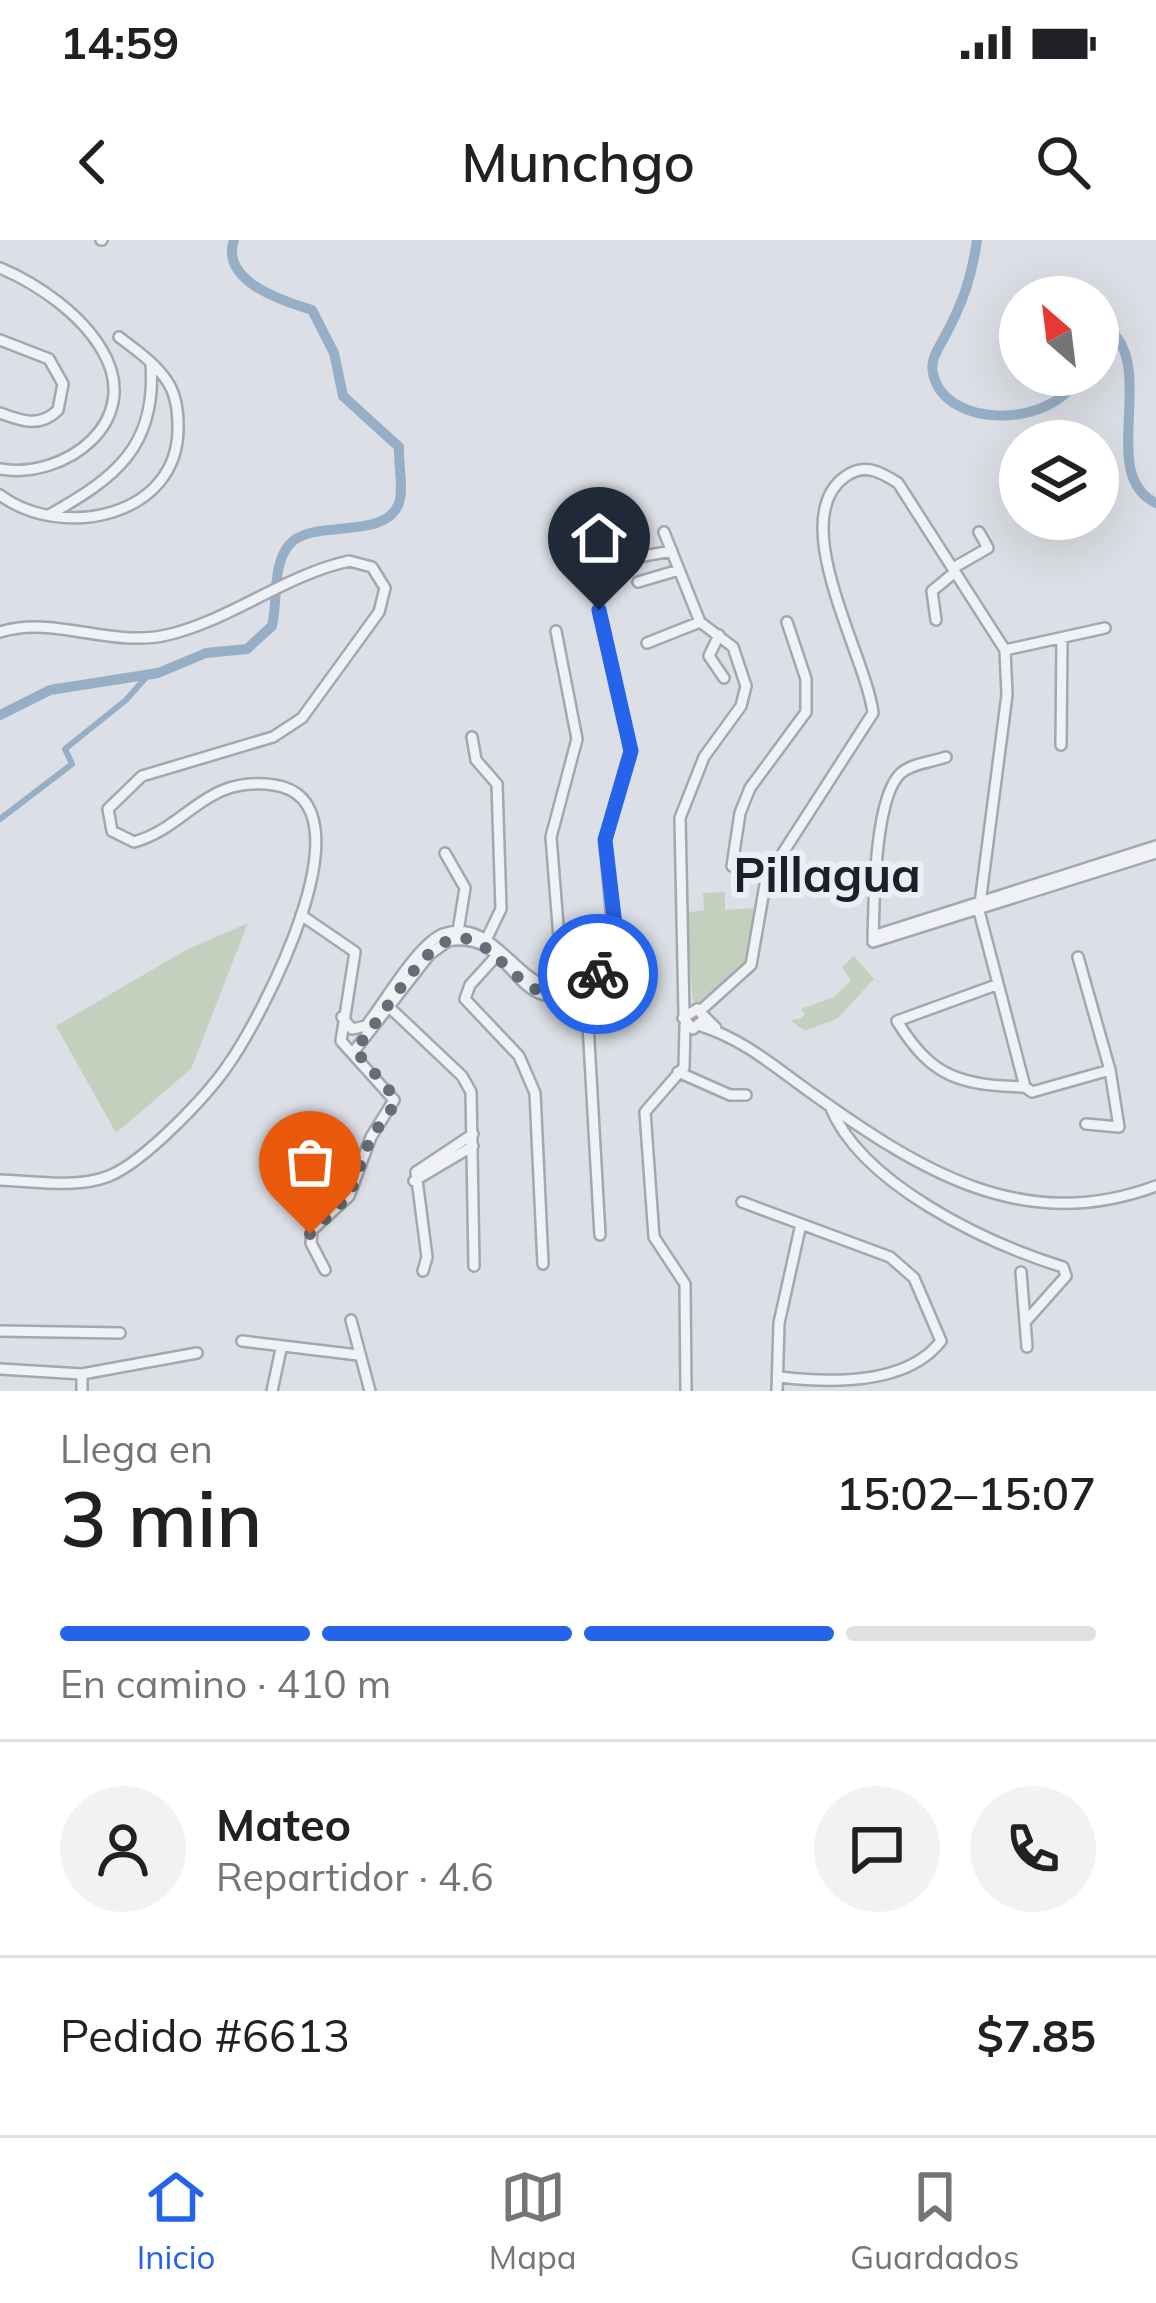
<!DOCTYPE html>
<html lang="es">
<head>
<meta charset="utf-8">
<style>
	body { margin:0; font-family:Mulish,sans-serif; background:#f2f2f2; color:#202124; height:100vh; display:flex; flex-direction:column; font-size:45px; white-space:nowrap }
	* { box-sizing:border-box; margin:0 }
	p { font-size:39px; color:#757577 }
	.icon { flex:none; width:66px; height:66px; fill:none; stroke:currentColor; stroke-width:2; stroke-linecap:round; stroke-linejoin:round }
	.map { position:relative; height:1151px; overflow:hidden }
	.drawer { display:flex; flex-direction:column; background:#fff; flex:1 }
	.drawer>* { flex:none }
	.needle { width:78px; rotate:332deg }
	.buttons { position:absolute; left:999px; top:36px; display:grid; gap:24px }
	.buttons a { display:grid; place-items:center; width:120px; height:120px; border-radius:50%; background:#fff; box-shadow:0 12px 48px #0002; font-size:60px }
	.pin { position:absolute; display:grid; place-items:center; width:102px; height:102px; color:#fff; margin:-123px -51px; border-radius:50% 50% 50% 0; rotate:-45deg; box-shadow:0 0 12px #0007 }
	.pin .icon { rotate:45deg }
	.courier { position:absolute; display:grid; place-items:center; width:120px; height:120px; margin:-60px; border:9px solid #2563eb; border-radius:50%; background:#fff; color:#222; box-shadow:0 3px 15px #0007 }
	.summary em { font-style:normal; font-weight:600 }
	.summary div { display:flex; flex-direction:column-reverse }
	.summary { display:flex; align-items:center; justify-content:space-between; height:204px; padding:0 60px }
	h1 { font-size:78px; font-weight:600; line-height:90px }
	.bar { display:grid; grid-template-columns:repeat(4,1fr); gap:18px 12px; align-content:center; height:144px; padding:0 60px }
	.bar i { height:15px; border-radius:9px; background:#e0e0e0 }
	.bar .selected { background:#2563eb }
	.bar p { grid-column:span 4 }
	.line { display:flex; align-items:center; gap:30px; padding:0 60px; border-top:3px solid #e0e0e0 }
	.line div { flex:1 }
	.round { display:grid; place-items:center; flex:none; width:126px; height:126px; border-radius:63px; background:#f2f2f2 }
	.status { display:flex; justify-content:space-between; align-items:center; height:84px; padding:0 60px; background:#fff; direction:ltr }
	.status svg { height:33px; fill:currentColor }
	header { display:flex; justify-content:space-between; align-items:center; height:156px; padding:0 60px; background:#fff; font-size:54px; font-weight:600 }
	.tab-bar { display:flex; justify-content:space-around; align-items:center; height:168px; border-top:3px solid #e0e0e0; background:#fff; font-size:33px; color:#757577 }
	.tab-bar a { display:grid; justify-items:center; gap:6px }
	.tab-bar .selected { color:#2563eb }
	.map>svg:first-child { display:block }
	.green { fill:#c2d0bd }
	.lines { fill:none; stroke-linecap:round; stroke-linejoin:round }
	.canal { stroke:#97afc6; stroke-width:6 }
	.river { stroke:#97afc6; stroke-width:10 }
	.minor-casing { stroke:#a2a7b0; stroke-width:14 }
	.minor { stroke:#eff1f5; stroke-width:9 }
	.done { stroke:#666d78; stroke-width:12; stroke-dasharray:0 21.6 }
	.route { stroke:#2563eb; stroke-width:15 }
	.labels { text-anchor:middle; stroke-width:12; stroke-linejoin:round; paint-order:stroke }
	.quarter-label { font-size:48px; font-weight:bold; fill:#19202c; stroke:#ebeff4 }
</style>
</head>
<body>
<div class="status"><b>14:59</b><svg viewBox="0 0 49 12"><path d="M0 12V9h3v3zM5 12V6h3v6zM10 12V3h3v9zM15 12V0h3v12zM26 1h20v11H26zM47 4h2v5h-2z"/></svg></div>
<header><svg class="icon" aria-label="back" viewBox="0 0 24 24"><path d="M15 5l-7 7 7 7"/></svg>Munchgo<svg class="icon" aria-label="search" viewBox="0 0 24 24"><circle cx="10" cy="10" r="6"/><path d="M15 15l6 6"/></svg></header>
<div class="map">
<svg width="1156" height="1151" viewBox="0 0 1156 1151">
	<rect width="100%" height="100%" fill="#dce0e6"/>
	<path class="green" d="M725,652v18l29,-2 -7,55 -42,40 -12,-2 -8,-88 19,-3 -1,-17z
		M248,683l-57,146 -75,64 -60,-107 130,-76z
		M854,716l20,23 -36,39 -33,13 -15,-11 10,-1 5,-5 -4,-5 33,-12 17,-16 -9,-14z"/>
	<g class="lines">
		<path class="canal" d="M0,579l72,-55 -7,-15 61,-49 23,-26"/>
		<path class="river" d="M977,0c-5,37 -15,65 -33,98 -6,11 -14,22 -11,35 11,57 121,56 146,2
			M1098,95l13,-4c45,41 -13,145 45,172
			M0,475l50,-25 108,-17 48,-20 41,-4 25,-23c6,-25 0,-61 17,-81 23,-28 96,-3 110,-42 5,-14 -1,-40 0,-56l-56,-51 -9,-43 -22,-43c-30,-9 -92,-29 -78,-70"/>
		<defs>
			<path id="minor" d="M101,0h1
				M0,28c38,16 81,46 102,82 43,72 -38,130 -102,119
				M0,100l49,19 14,25 -5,26c-18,18 -37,11 -58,3
				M0,255c62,46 180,22 178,-69 0,-15 -2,-32 -11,-45 -12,-18 -31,-31 -48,-44
				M49,275c66,-37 108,-68 102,-152
				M664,292l36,90 33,25 13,39 -5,20 -37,51 -24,61 4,197
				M609,322l63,-11
				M953,328l35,-20 -9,-16
				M638,342l41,-12
				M936,380l-4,-29 23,-19
				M556,391l21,108 -26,98 12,152
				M0,392c54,-17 110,16 167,3 64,-15 118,-60 182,-74l23,6 13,21 -6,24 -77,106 -29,19 -131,39 -34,33 4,22 22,11c54,-15 71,-67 140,-57 104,15 -15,237 -46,280 -21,31 -84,97 -119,111 -32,13 -76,5 -109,4
				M719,395l-10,21 15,22
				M647,403l53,-21
				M1005,410l100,-22
				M472,497l4,23 21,24 4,125 -14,29
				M1061,505l1,-107
				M946,517c-14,5 -33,6 -45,16 -27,24 -27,132 -28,169l283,-89
				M445,613l20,35 -7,43
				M732,626l8,-53 10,-25 56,-76v-33l-19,-57
				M301,675l54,37 -14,89 53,59 -23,37 -22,59 -37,34 -1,13 14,27
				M873,696l283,-90
				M499,713l-29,32 -5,14 54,57 16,37 8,171
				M996,745l-99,36c35,57 63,64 128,66
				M581,750l6,16 13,229
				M388,766l74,70 9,16 3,174
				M700,771l51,-46 15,-86 107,-166c-7,-58 -89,-195 -27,-237 19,-13 35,-4 52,7l107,167 2,45 -28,216 46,176 7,5 78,-22 -32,-113
				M342,777l10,12 14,-3c18,-23 52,-82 77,-92 60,-22 85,90 143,42 12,-10 22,-21 27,-36
				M704,779l-11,10 -10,-11 14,-9 19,19
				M701,786c42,13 74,41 109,66 108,77 212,144 346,94
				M355,810l75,-96 18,-13c78,-16 65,118 167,17l-10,-118 26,-89 -32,-140
				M684,827l-39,45 9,125 31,47 1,107
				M684,828l1,-43
				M678,832l52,23h16
				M830,866c31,78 156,137 233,161l3,9 -40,45
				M1086,884l33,3 -9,-57
				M414,941l59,-35
				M742,962l148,55 24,21 27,63c-35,45 -111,42 -161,36
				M423,1031l4,-14 -11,-85 57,-38
				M1021,1032l6,75
				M351,1080l19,71
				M0,1091l120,2
				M242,1101l116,14
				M0,1129l82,5v17
				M82,1134l115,-21
				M272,1151l9,-42
				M777,1151l2,-68 22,-99"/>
		</defs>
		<use href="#minor" class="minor-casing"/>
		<use href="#minor" class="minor"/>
	</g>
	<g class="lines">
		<path class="done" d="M310,994l39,-38 22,-59 22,-30v-12l-38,-45c21,-25 59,-87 82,-103 61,-45 82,99 161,27"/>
		<path class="route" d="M598,734l20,-23 -13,-111 26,-89 -32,-141"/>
	</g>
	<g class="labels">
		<g class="quarter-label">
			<text x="827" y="652">Pillagua</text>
		</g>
	</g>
</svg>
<div class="buttons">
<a><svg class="needle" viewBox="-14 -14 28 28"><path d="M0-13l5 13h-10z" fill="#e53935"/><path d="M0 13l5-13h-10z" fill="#757577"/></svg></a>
<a><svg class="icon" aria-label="layers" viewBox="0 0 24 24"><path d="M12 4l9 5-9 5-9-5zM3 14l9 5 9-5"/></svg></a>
</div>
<div class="pin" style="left:310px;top:994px;background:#ea580c"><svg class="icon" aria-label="bag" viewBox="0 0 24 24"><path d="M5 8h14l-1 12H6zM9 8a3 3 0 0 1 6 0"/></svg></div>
<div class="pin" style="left:599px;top:370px;background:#1f2937"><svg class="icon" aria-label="home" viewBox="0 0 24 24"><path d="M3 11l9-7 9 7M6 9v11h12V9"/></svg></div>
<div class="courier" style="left:598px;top:734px"><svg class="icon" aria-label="bike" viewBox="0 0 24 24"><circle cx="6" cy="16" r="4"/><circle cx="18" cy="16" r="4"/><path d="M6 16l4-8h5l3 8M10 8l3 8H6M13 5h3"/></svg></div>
</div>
<section class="drawer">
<div class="summary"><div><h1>3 min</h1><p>Llega en</p></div><em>15:02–15:07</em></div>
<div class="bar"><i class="selected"></i><i class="selected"></i><i class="selected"></i><i></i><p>En camino · 410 m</p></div>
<div class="line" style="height:216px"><a class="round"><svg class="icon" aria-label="person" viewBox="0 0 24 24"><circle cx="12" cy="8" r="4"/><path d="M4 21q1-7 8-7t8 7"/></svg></a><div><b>Mateo</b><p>Repartidor · 4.6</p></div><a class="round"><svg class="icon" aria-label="chat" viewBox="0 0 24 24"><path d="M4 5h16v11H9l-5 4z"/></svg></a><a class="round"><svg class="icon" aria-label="phone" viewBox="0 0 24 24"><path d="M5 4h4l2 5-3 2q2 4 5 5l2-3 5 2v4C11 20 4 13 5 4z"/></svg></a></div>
<div class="line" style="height:156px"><div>Pedido #6613</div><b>$7.85</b></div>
</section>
<nav class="tab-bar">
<a class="selected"><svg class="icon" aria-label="home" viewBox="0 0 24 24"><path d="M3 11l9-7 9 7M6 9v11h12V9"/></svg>Inicio</a>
<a><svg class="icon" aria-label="map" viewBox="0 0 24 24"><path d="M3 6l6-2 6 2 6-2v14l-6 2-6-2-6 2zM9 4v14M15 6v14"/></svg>Mapa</a>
<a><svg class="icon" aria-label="saved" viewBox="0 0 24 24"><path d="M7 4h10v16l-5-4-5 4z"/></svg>Guardados</a>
</nav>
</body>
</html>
